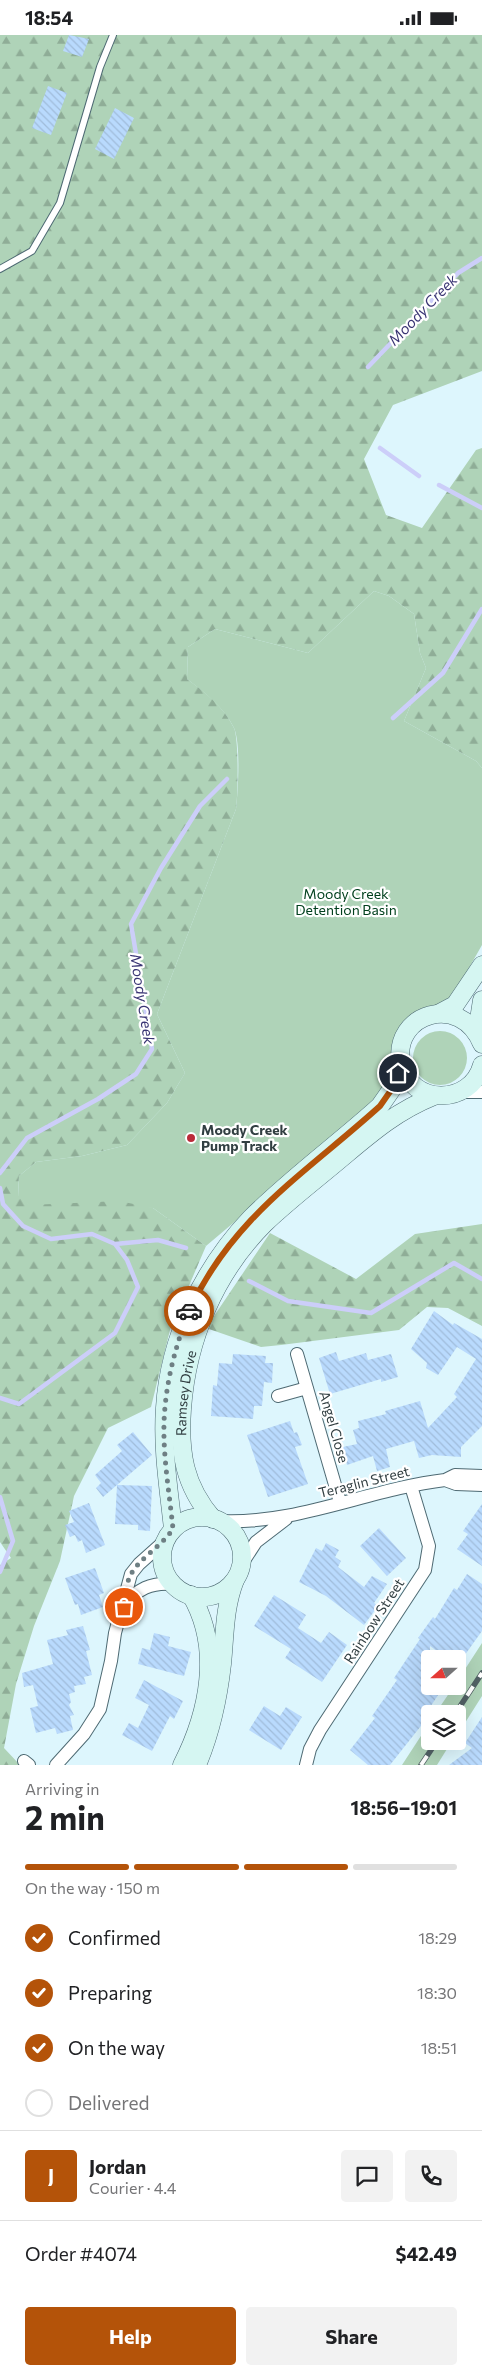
<!DOCTYPE html>
<html lang="en">
<head>
<meta charset="utf-8">
<style>
	body { margin:0; font-family:Commissioner,sans-serif; background:#f2f2f2; color:#202124; height:100vh; display:flex; flex-direction:column; font-size:19px; white-space:nowrap }
	* { box-sizing:border-box; margin:0 }
	p { font-size:16px; color:#757577 }
	.icon { flex:none; width:28px; height:28px; fill:none; stroke:currentColor; stroke-width:2; stroke-linecap:round; stroke-linejoin:round }
	.map { position:relative; height:1730px; overflow:hidden }
	.details { display:flex; flex-direction:column; background:#fff; flex:1 }
	.details>* { flex:none }
	.needle { width:32px; rotate:249deg }
	.fabs { position:absolute; left:421px; top:1615px; display:grid; gap:10px }
	.fabs a { display:grid; place-items:center; width:45px; height:45px; border-radius:5px; background:#fff; box-shadow:0 5px 20px #0002; font-size:25px }
	.pin { position:absolute; display:grid; place-items:center; width:42px; height:42px; color:#fff; margin:-21px; border:2px solid #fff; border-radius:50%; box-shadow:0 1px 5px #0007 }
	.courier { position:absolute; display:grid; place-items:center; width:50px; height:50px; margin:-25px; border:4px solid #b45309; border-radius:50%; background:#fff; color:#222; box-shadow:0 1px 6px #0007 }
	.overview em { font-style:normal; font-weight:700 }
	.overview div { display:flex; flex-direction:column-reverse }
	.overview { display:flex; align-items:center; justify-content:space-between; height:85px; padding:0 25px }
	h1 { font-size:32px; font-weight:700; line-height:38px }
	.bar { display:grid; grid-template-columns:repeat(4,1fr); gap:8px 5px; align-content:center; height:60px; padding:0 25px }
	.bar i { height:6px; border-radius:4px; background:#e0e0e0 }
	.bar .on { background:#b45309 }
	.bar p { grid-column:span 4 }
	.line { display:flex; align-items:center; gap:12px; padding:0 25px; border-top:1px solid #e0e0e0 }
	.line div { flex:1 }
	.round { display:grid; place-items:center; flex:none; width:52px; height:52px; border-radius:5px; background:#f2f2f2 }
	ol { padding:0 25px; list-style:none }
	li { display:flex; align-items:center; gap:15px; height:55px }
	li p { margin-inline-start:auto }
	li .icon { padding:5px; border-radius:50%; background:#b45309; color:#fff; stroke-width:4 }
	li:last-child { color:#757577 }
	li i { width:28px; height:28px; border:2px solid #e0e0e0; border-radius:50% }
	.primary-button { display:flex; gap:10px; margin-top:auto; padding:10px 25px }
	.primary-button a { flex:1; height:58px; border-radius:5px; background:#b45309; color:#fff; font-size:20px; font-weight:700; line-height:58px; text-align:center }
	.primary-button a+a { background:#f2f2f2; color:#202124 }
	.status { display:flex; justify-content:space-between; align-items:center; height:35px; padding:0 25px; background:#fff; direction:ltr }
	.status svg { height:14px; fill:currentColor }
	.map>svg:first-child { display:block }
	.green { fill:#afd3b8 }
	.forest { fill:url(#forest-firs) }
	.lines { fill:none; stroke-linecap:round; stroke-linejoin:round }
	.stream { stroke:#cccef9; stroke-width:4.5 }
	.building { fill:url(#building-back-hatch) }
	.service-casing { stroke:#4e6a73; stroke-width:8 }
	.minor-casing { stroke:#4e6a73; stroke-width:14 }
	.secondary-casing { stroke:#4e6a73; stroke-width:19 }
	.service { stroke:#fff; stroke-width:6 }
	.minor { stroke:#fff; stroke-width:12 }
	.secondary { stroke:#d5f6f2; stroke-width:18 }
	.rail-casing { stroke:#516064; stroke-width:5.5 }
	.rail { stroke:#fff; stroke-width:4; stroke-dasharray:11; stroke-linecap:butt }
	.done { stroke:#6e7f83; stroke-width:5; stroke-dasharray:0 9 }
	.route { stroke:#b45309; stroke-width:6 }
	.poi-dot { fill:#bb2b39; stroke:#fff; stroke-width:2 }
	.labels { text-anchor:middle; stroke-width:4.5; stroke-linejoin:round; paint-order:stroke }
	.park-label { font-size:14px; fill:#01401d; stroke:#fff }
	.poi-label { font-size:14px; font-weight:bold; fill:#323f42; stroke:#fff; text-anchor:start }
	.street-label { font-size:14px; fill:#323f42; stroke:#fff }
	.water-label { font-size:15px; font-style:italic; fill:#3a3574; stroke:#fff }
</style>
</head>
<body>
<div class="status"><b>18:54</b><svg viewBox="0 0 49 12"><path d="M0 12V9h3v3zM5 12V6h3v6zM10 12V3h3v9zM15 12V0h3v12zM26 1h20v11H26zM47 4h2v5h-2z"/></svg></div>
<div class="map">
<svg width="482" height="1730" viewBox="0 0 482 1730">
	<defs>
		<pattern id="forest-firs" width="22" height="20" patternUnits="userSpaceOnUse" patternTransform="scale(1.25)"><rect width="22" height="20" fill="#afd3b8"/><path d="M5 1l3.5 6h-7zM16 11l3.5 6h-7z" fill="#8fad97"/></pattern>
		<pattern id="building-back-hatch" width="6" height="6" patternUnits="userSpaceOnUse" patternTransform="scale(1.25)"><rect width="6" height="6" fill="#b9dafd"/><path d="M-1 5l2 2M0 0l6 6M5-1l2 2" fill="none" stroke="#a0bcda"/></pattern>
	</defs>
	<rect width="100%" height="100%" fill="#ddf6fd"/>
	<path class="green" d="M374,556l15,5 25,18 6,39 6,15 -22,53 72,40 6,7v177l-29,51 -52,34 -16,59 -70,65 -109,92 -53,-38 -124,-3 -11,-8 1,-21 17,-14 46,-6 45,-11 40,-42 18,-30 -28,-59 79,-205c2,-18 5,-65 -2,-81 -10,-21 -29,-35 -47,-49l1,-32 27,-18 93,24z
		M413 1023a27 27 0 1 1 54 0a27 27 0 1 1-54 0Z
		M482,1608v53l-24,38v-20h-23l19,-28h4v-6z
		M430,1687v19h22l-15,24h-35z"/>
	<path class="forest" d="M0,0h482v336l-89,34 -29,54 22,56 36,13 54,-78 6,-2v320l-6,-7 -72,-40 22,-53 -6,-15 -6,-39 -25,-18 -15,-5 -66,62 -93,-24 -27,18 -1,32c18,13 37,28 47,49 5,11 4,67 2,81l-79,205 28,59 -18,30 -40,42 -45,11 -46,6 -17,14 -1,20 12,9 89,-4 34,7 53,38 -36,84 -19,77 -43,21 -34,68 -14,65 -26,65 -18,58 -12,64 16,17h-20v-200l11,-7 -11,-16z
		M482,1189v102l-34,-18 -21,-1 -28,23 -118,15 -20,2 -55,-19 64,-95 86,46 59,-45z"/>
	<g class="lines">
		<path class="stream" d="M368,332l90,-94 24,-15
			M380,413l39,28
			M439,450l43,23
			M393,683l50,-45 39,-64
			M0,1138l27,-35 71,-39 38,-25 16,-25 -21,-125 30,-56 39,-62 27,-27
			M0,1153l3,16 20,22 28,13 41,-5 23,10 12,16 11,27 -23,46 -96,71 -19,-6
			M115,1209l43,-4 28,8
			M249,1246l39,20 83,12 83,-50 28,16
			M0,1462l13,44 -13,31"/>
	</g>
	<path class="building" d="M69,0l20,4 -7,18 -19,-6z
		M48,51l19,7 -16,42 -19,-7z
		M115,73l19,10 -20,41 -19,-10z
		M434,1276l19,14 1,-2 28,16v87l-21,21v10l-29,-2 -13,3 -5,-17 -28,8 4,18 -13,4 -4,-15 -26,9 -4,-18 14,-3 -4,-14 6,-2 -1,-7 28,-7 -1,-3 35,-10 8,27 29,-31 -3,-3 22,-35 -19,-12 -19,28 -12,-7 1,-5 -16,-14z
		M336,1317l3,9 27,-8 2,7 23,-6 7,23 -17,5v-3l-51,15 -11,-36z
		M233,1319l33,2 -1,7h8l-1,20 -8,-1 -2,24h-8l-1,13 -42,-3 2,-31 4,1 2,-23 13,1z
		M290,1386l4,12 3,-1 5,13 -7,2 13,37 -40,13 -21,-62z
		M133,1397l19,23 -35,30 35,1 -2,45 -12,-1v-5l-23,-1 2,-39 -14,12 -7,-9 5,-5 -6,-8 27,-24 -5,-6z
		M89,1468l16,42 -19,8 -4,-13 -4,2 -3,-7 -5,2 -5,-12 9,-3 -5,-11z
		M482,1469v62l-25,-17 11,-15 -5,-3z
		M379,1493l27,30 -19,18 -27,-30z
		M326,1508l13,7 -4,7 6,4 -3,6 26,20 8,-11 15,8 -13,19 4,3 -14,19 -38,-29 -27,-14 17,-34 6,3z
		M95,1533l9,25 -5,2 4,12 -22,8 -3,-11 -3,1 -10,-27z
		M467,1539l15,10v47l-20,28h-14l-18,-13v40h14l-19,29 3,2 -38,48h-22l-18,-15 25,-32 -3,-2 25,-36 -3,-2 26,-39 -2,-1 15,-21 2,2 19,-31 3,2z
		M274,1560l32,20 -8,13 23,15 8,-11 18,13 -25,37 -37,-24 6,-9 -37,-23z
		M83,1591l7,24 -4,1 6,24 -8,2 2,7 -12,2 1,6 -6,2 2,8 -2,3 5,10 -4,1 3,14 -16,4 -2,-6 -19,5 -6,-25 8,-2 -5,-21 -9,2 -2,-14 31,-9 -6,-24 21,-5 -2,-5z
		M154,1598l16,4 -2,9 23,6 -7,24 -46,-12 4,-16 8,2z
		M144,1645l39,21 -9,18 -4,-3 -18,35 -30,-16 7,-12 9,5 11,-23 -14,-7z
		M264,1671l16,10 6,-9 16,10 -21,33 -32,-20z
		M482,1682v48h-33l23,-17 -7,-5z"/>
	<g class="lines">
		<defs>
			<path id="service" d="M0,234l32,-18 28,-48 40,-136 13,-32"/>
			<path id="minor" d="M461,1057h21
				M297,1319l43,148
				M278,1361l29,-8
				M445,1445l11,4 26,1
				M220,1486c77,4 149,-32 225,-41l10,-5 27,1
				M241,1530l15,-23 30,-23
				M124,1571c13,-17 27,-24 49,-22
				M24,1726l5,4
				M56,1730l28,-31 16,-25 11,-48 4,-28 16,-59 8,-10 28,-25
				M306,1730l4,-16 10,-19 105,-160 4,-24 -18,-60"/>
			<g id="secondary">
				<path d="M440,978l15,-8 27,-40"/>
				<path d="M477,998l5,-33"/>
				<path d="M482,1009c-21,-52 -90,-31 -81,19 9,43 70,43 81,2"/>
				<circle cx="202" cy="1522" r="40"/>
				<path id="s1" d="M213,1484c-29,-34 -34,-66 -31,-110 5,-70 33,-136 83,-186 21,-20 44,-38 67,-57 34,-28 60,-53 102,-70"/>
				<path d="M173,1494c-4,-39 -11,-80 -8,-121 4,-69 38,-140 86,-190 40,-40 87,-74 129,-112l16,-23 5,-21"/>
				<path d="M182,1730c27,-53 40,-117 9,-170"/>
				<path d="M197,1730c14,-33 21,-65 25,-101 3,-29 2,-56 13,-84"/>
			</g>
		</defs>
		<use href="#service" class="service-casing"/>
		<use href="#minor" class="minor-casing"/>
		<use href="#secondary" class="secondary-casing"/>
		<use href="#service" class="service"/>
		<use href="#minor" class="minor"/>
		<use href="#secondary" class="secondary"/>
		<defs>
			<path id="rail" d="M455,1679l27,-41
				M421,1730l16,-24"/>
		</defs>
		<use href="#rail" class="rail-casing"/>
		<use href="#rail" class="rail"/>
	</g>
	<g class="lines">
		<path class="done" d="M124,1572c1,-10 2,-22 6,-31 9,-18 31,-29 43,-47 -4,-40 -12,-82 -8,-122 3,-33 12,-65 24,-96"/>
		<path class="route" d="M189,1276c44,-95 117,-138 191,-205l16,-23 2,-10"/>
	</g>
	<circle class="poi-dot" cx="191" cy="1103" r="5"/>
	<g class="labels">
		<g class="park-label">
			<text x="346" y="864">Moody Creek<tspan x="346" dy="16">Detention Basin</tspan></text>
		</g>
		<g class="poi-label">
			<text x="201" y="1100">Moody Creek<tspan x="201" dy="16">Pump Track</tspan></text>
		</g>
		<g class="street-label">
			<text dy="5" stroke="none"><textPath href="#s1" startOffset="134">Ramsey Drive</textPath></text>
			<text transform="translate(334 1392) rotate(74)" y="5">Angel Close</text>
			<text transform="translate(364 1447) rotate(-14)" y="5">Teraglin Street</text>
			<text transform="translate(374 1586) rotate(-57)" y="5">Rainbow Street</text>
		</g>
		<g class="water-label">
			<text transform="translate(423 275) rotate(-46)" y="5">Moody Creek</text>
			<text transform="translate(142 964) rotate(81)" y="5">Moody Creek</text>
		</g>
	</g>
</svg>
<div class="fabs">
<a><svg class="needle" viewBox="-14 -14 28 28"><path d="M0-13l5 13h-10z" fill="#e53935"/><path d="M0 13l5-13h-10z" fill="#757577"/></svg></a>
<a><svg class="icon" aria-label="layers" viewBox="0 0 24 24"><path d="M12 4l9 5-9 5-9-5zM3 14l9 5 9-5"/></svg></a>
</div>
<div class="pin" style="left:124px;top:1572px;background:#ea580c"><svg class="icon" aria-label="bag" viewBox="0 0 24 24"><path d="M5 8h14l-1 12H6zM9 8a3 3 0 0 1 6 0"/></svg></div>
<div class="pin" style="left:398px;top:1038px;background:#1f2937"><svg class="icon" aria-label="home" viewBox="0 0 24 24"><path d="M3 11l9-7 9 7M6 9v11h12V9"/></svg></div>
<div class="courier" style="left:189px;top:1276px"><svg class="icon" aria-label="car" viewBox="0 0 24 24"><path d="M5 17H2v-5l4-1 3-4h7l3 4 3 1v5h-3M9 17h6M6 11h13"/><circle cx="7" cy="17" r="2"/><circle cx="17" cy="17" r="2"/></svg></div>
</div>
<section class="details">
<div class="overview"><div><h1>2 min</h1><p>Arriving in</p></div><em>18:56–19:01</em></div>
<div class="bar"><i class="on"></i><i class="on"></i><i class="on"></i><i></i><p>On the way · 150 m</p></div>
<ol>
<li><svg class="icon" aria-label="check" viewBox="0 0 24 24"><path d="M5 12l5 5 9-10"/></svg>Confirmed<p>18:29</p></li>
<li><svg class="icon" aria-label="check" viewBox="0 0 24 24"><path d="M5 12l5 5 9-10"/></svg>Preparing<p>18:30</p></li>
<li><svg class="icon" aria-label="check" viewBox="0 0 24 24"><path d="M5 12l5 5 9-10"/></svg>On the way<p>18:51</p></li>
<li><i></i>Delivered</li>
</ol>
<div class="line" style="height:90px"><b class="round" style="background:#b45309;color:#fff">J</b><div><b>Jordan</b><p>Courier · 4.4</p></div><a class="round"><svg class="icon" aria-label="chat" viewBox="0 0 24 24"><path d="M4 5h16v11H9l-5 4z"/></svg></a><a class="round"><svg class="icon" aria-label="phone" viewBox="0 0 24 24"><path d="M5 4h4l2 5-3 2q2 4 5 5l2-3 5 2v4C11 20 4 13 5 4z"/></svg></a></div>
<div class="line" style="height:65px"><div>Order #4074</div><b>$42.49</b></div>
<div class="primary-button"><a>Help</a><a>Share</a></div>
</section>
</body>
</html>
